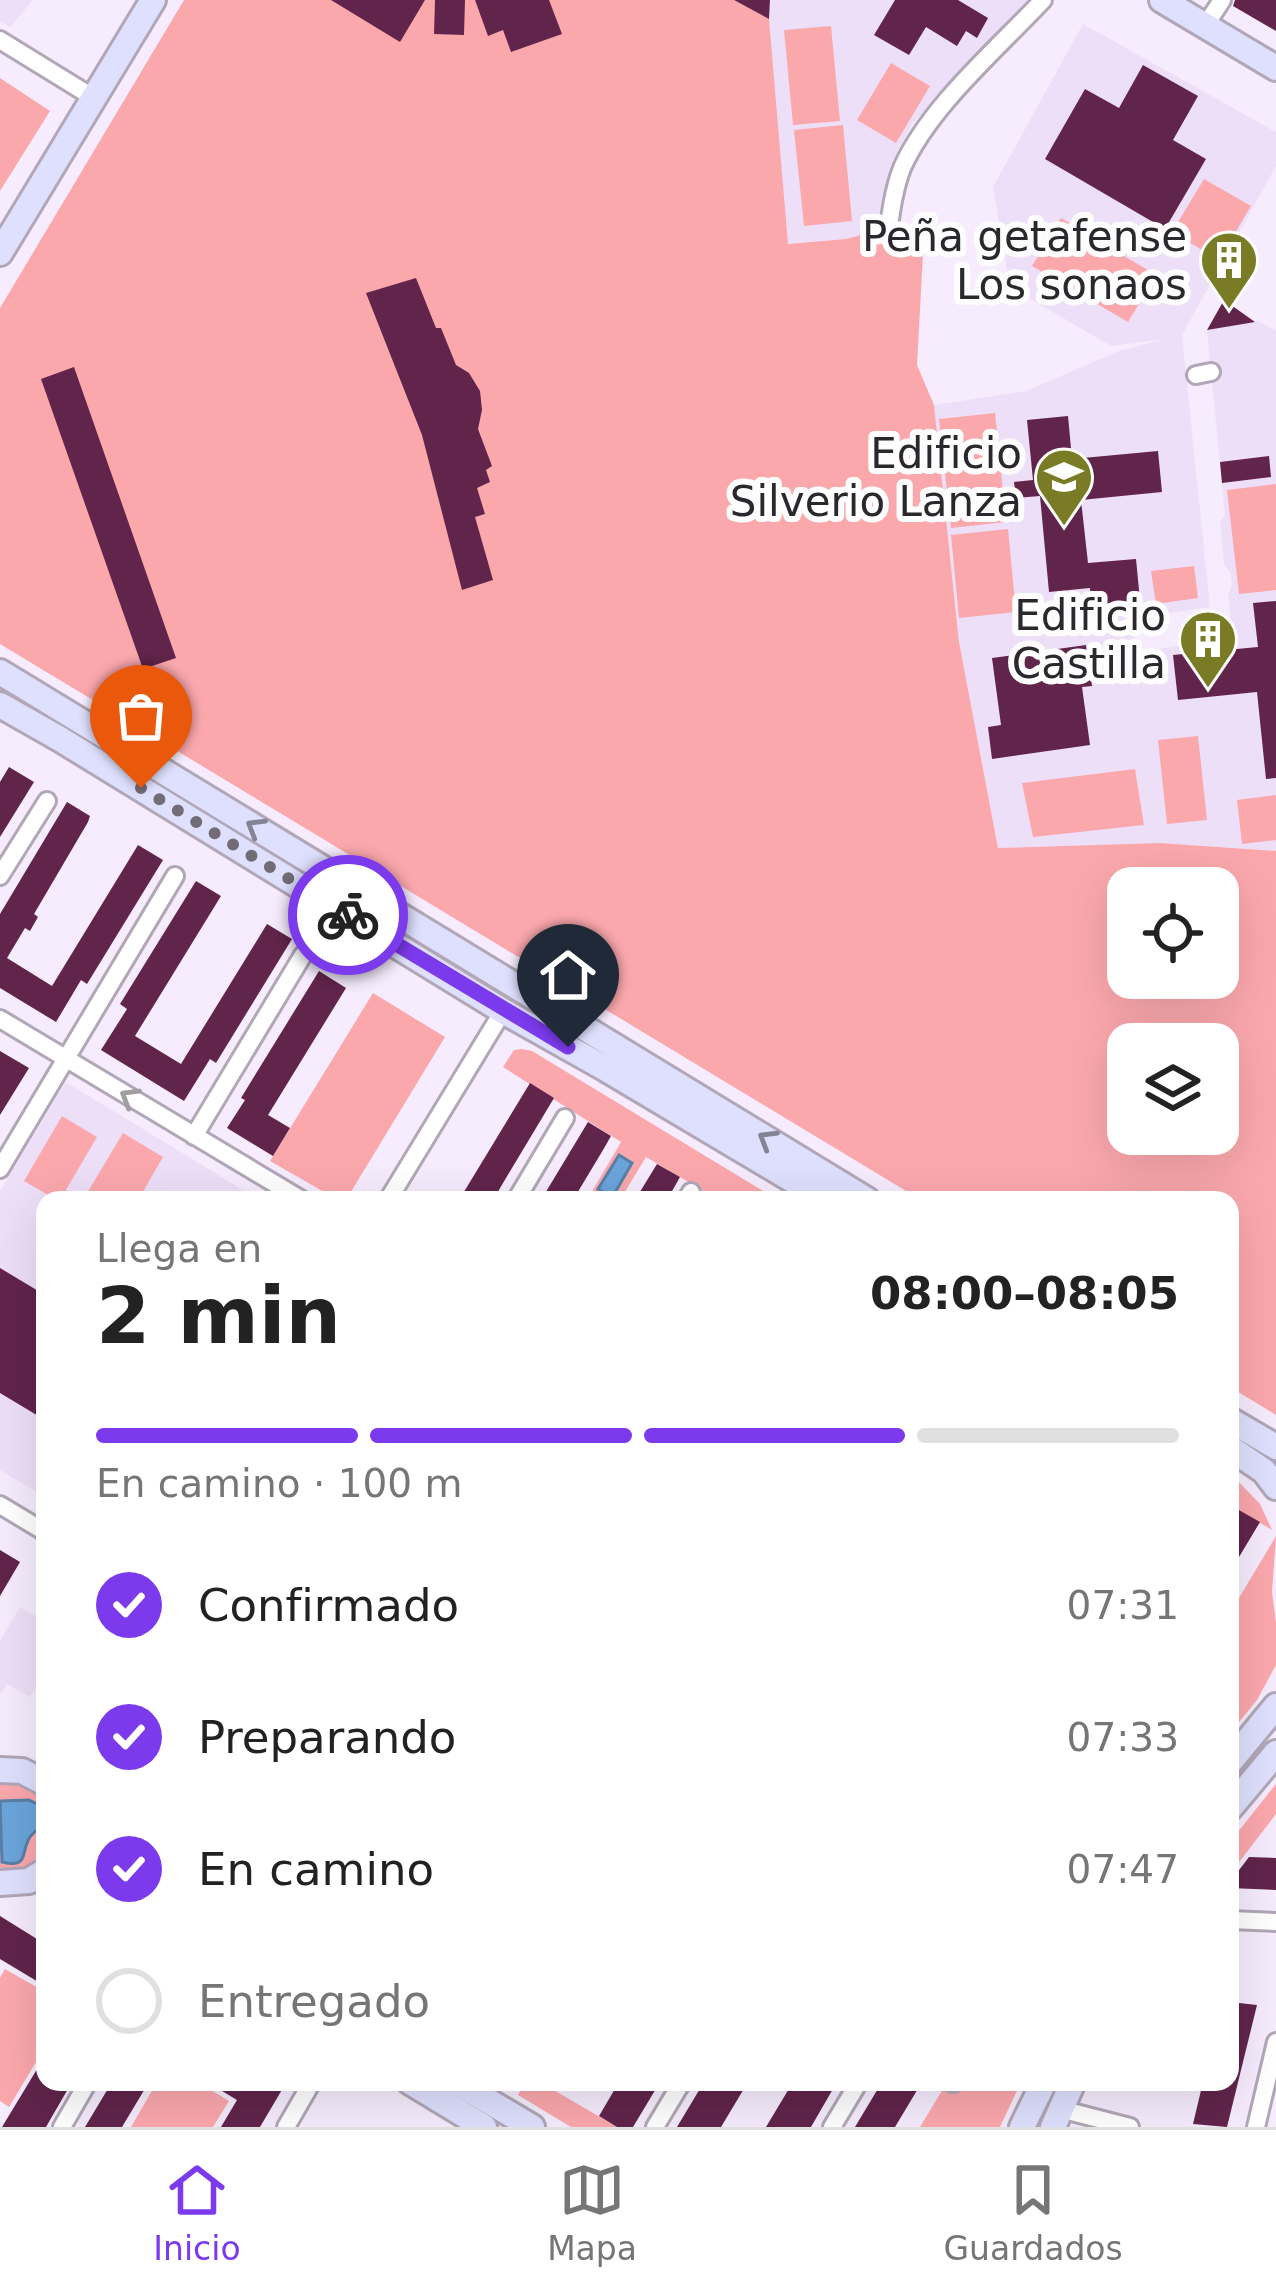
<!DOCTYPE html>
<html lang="es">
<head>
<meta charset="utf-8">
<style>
	body { margin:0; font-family:"DejaVu Sans",sans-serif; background:#f6f6f6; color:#222; height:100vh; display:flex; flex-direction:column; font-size:45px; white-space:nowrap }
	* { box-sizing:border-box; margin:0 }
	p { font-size:39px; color:#767676 }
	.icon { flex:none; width:66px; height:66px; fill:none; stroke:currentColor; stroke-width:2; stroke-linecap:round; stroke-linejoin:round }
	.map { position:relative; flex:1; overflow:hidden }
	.details { position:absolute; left:36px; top:1191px; width:1203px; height:900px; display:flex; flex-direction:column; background:#fff; border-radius:24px; box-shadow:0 12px 48px #0002 }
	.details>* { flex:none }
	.fabs { position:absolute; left:1107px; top:867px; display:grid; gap:24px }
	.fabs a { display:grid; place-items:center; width:132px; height:132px; border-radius:24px; background:#fff; box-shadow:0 12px 48px #0002; font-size:60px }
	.pin { position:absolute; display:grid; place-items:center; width:102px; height:102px; color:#fff; margin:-123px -51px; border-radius:50% 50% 50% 0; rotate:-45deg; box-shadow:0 0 12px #0007 }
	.pin .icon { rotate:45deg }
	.courier { position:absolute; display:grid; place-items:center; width:120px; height:120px; margin:-60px; border:9px solid #7c3aed; border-radius:50%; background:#fff; color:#222; box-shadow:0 3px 15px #0007 }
	.head em { font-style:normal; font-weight:800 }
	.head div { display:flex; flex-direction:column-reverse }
	.head { display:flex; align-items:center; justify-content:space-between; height:204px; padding:0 60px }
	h1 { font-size:78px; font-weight:800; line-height:90px }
	.bar { display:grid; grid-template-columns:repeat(4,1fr); gap:18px 12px; align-content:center; height:144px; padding:0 60px }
	.bar i { height:15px; border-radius:9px; background:#e0e0e0 }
	.bar .current { background:#7c3aed }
	.bar p { grid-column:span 4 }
	ol { padding:0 60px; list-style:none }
	li { display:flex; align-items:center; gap:36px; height:132px }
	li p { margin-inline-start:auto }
	li .icon { padding:12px; border-radius:50%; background:#7c3aed; color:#fff; stroke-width:4 }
	li:last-child { color:#767676 }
	li i { width:66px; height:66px; border:6px solid #e0e0e0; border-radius:50% }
	.tab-bar { display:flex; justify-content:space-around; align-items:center; height:168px; border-top:3px solid #e0e0e0; background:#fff; font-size:33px; color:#767676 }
	.tab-bar a { display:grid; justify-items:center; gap:6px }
	.tab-bar .current { color:#7c3aed }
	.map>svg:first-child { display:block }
	.built { fill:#eddff7 }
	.green { fill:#fba8ad; fill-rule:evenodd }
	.water { fill:#6ba5db; stroke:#587fa7; stroke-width:3 }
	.building { fill:#61244b }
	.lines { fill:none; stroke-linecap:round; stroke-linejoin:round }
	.street-casing { stroke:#b1a7b7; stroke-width:22 }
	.secondary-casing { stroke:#b1a7b7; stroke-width:30 }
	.street { stroke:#fff; stroke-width:16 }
	.secondary { stroke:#dfe0fd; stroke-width:24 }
	.oneway { stroke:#848495 }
	.oneway2 { stroke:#9f9ea0 }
	.done { stroke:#716c76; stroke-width:12; stroke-dasharray:0 21.6 }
	.route { stroke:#7c3aed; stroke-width:15 }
	.labels { text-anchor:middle; stroke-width:12; stroke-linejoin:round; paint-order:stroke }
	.poi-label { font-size:42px; fill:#2a272d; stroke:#fdfdfd; text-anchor:end }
</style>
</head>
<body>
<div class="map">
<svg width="1276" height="2127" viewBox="0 0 1276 2127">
	<rect width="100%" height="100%" fill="#f6ecfd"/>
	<path class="built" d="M0,0h33l-23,27 -10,-6z
		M771,0h256l-114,123 -22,40 -12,50 -11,20 -22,6 -59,5 -18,-225z
		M1083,24l193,108v34l-94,169 28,272 -79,12 4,34 94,-16 3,-9 -4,-33 4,-10 -2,-13 -6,-7 -4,-43 5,-7 -18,-185 51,-9 18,10v520l-117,-8 -161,5 -39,-206 -25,-237 92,-14 93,-40 47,-12 -55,7 -101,-59 -17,-100z
		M66,1082l185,113 -2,5h-204v297l-45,-27v-279z
		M20,1607l22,13 3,-4v55l-15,26 -23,-13 -7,10v-53z"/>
	<path class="green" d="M184,0h550l35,19 19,225 58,-5 22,-6 56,2 -7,130 17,40 25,237 39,206 161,-5 117,8v564l-46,-28v-187h-309l-921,-556v-336zM1128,888h90v90h-90zM1128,1044h90v90h-90z
		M831,26l9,95 -47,4 -9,-95z
		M891,63l39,23 -34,57 -39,-23z
		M0,78l50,33 -50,80z
		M843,125l9,96 -48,5 -10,-96z
		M1204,179l47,27 -32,54 -47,-28z
		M1061,218l95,57 -28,47 -96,-56z
		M995,413l11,109 -55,6 -12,-109z
		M1276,484v106l-37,4 -12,-104z
		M1008,529l8,83 -57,6 -8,-83z
		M1194,566l4,32 -42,6 -5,-33z
		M1198,736l9,84 -40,4 -9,-84z
		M1135,769l9,56 -111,12 -11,-54z
		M1276,795v45l-34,4 -5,-44z
		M373,993l72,44 -99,163h-8l-68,-39z
		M522,1049l10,2 246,149h-59l-73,-43 -26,43h-33l34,-58 -118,-75 11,-17z
		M62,1116l35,21 -37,63h-3l-33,-19z
		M123,1133l40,24 -25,43h-55z
		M1230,1473l30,31 12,26 -42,-25z
		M1276,1536l-4,56 4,31v42l-19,35 -27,33v-120z
		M7,1782c16,2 26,5 38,15v59c-13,14 -27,17 -45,15v-87z
		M1276,1784v30l-46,60v-32z
		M5,1969l40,23v55l-36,60 -9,-6v-123z
		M157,2082h41l31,19 -16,26h-82z
		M525,2082h15l77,45h-46l-53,-32z
		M956,2082h65l-21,45h-80l23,-38z"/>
	<path class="water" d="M619,1155l13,8 -20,35 -14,-9z
		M29,1800l12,6 3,18c-2,1 -12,10 -14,13 -10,15 0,32 -28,25l-2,-61z"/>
	<path class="building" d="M331,0h94l-25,42z
		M435,0h30l-1,35 -30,-1z
		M475,0h74l13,34 -51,18 -8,-22 -15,6z
		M734,0h36l-1,19z
		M895,0h63l30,18 -11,20 -11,-7 -9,15 -31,-19 -17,28 -35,-20z
		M1235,0h41v31l-43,-25z
		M1143,65l55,31 -25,44 33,19 -41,70 -120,-70 40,-70 34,19z
		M416,278l20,50h5l15,37 13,8 11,18 2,19 -4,19 14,37 -6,4 4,12 -13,6 8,26 -10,3 18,63 -31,10 -40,-155 -56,-142z
		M1224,300l31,22 -48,8z
		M74,367l102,291 -33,11 -102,-290z
		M1068,416l4,43 86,-8 4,41 -81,8 7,63 48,-4 4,41 -49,5 -1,-17 -41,4 -9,-96 -24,2 -2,-16 19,-2 -6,-60z
		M1269,456l2,21 -49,6 -2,-21z
		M1276,601v177l-10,1 -9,-87 -79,8 -5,-45 85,-8 -5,-44z
		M1086,645l6,41 -10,1 8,58 -98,14 -4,-32 13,-2 -9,-67z
		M9,767l25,15 -34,55v-55z
		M67,802l23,14 -2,6 -54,92 4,3 -8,14 -5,-3 -18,30 45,28 86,-141 25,15 -76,124 -6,-4 -25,42 -56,-34v-74z
		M196,881l25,15 -86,140 46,28 86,-140 25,15 -76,124 -6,-4 -26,42 -83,-51 26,-41 -7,-5z
		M319,971l27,17 -78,127 22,13 -17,28 -46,-28 18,-28 -4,-2z
		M0,1051l29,17 -29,47z
		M530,1083l24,15 -42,70 -19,32h-34z
		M588,1122l23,14 -8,14 -30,50h-32z
		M657,1164l23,13 -13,23h-32z
		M0,1268l45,27v125l-45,-27z
		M1230,1505l30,17 -30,50z
		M0,1550l20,12 -20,34z
		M1249,1857l27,1v32l-46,-2v-6z
		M0,1916l45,28v42l-45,-27z
		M1230,2002l27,3 -30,122 -34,-3 10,-42h27z
		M45,2056v26h27l-26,45h-44z
		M112,2082h37l-27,45h-37z
		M207,2082h67l9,6 -23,39h-39l16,-27z
		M619,2082h41l-27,45h-16l-18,-11z
		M704,2082h44l-27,45h-44z
		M793,2082h44l-26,45h-45z
		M882,2082h40l-27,45h-40z"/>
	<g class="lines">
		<defs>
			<path id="street" d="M1205,26l17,-26
				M0,40l94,58
				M888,233c3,-22 6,-44 14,-65 27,-61 95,-119 141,-168
				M1196,375l15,-3
				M0,876l47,-75
				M0,1019l302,181
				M194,1136l109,-181
				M0,1169l175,-293
				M388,1200l115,-189
				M516,1200l49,-82
				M686,1200l5,-8
				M0,1505l45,27
				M1230,1920l46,2
				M951,2082l2,1
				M1060,2109l70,18
				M62,2127l26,-45
				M286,2127l26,-45
				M655,2127l27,-45
				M832,2127l27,-45
				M1256,2127l20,-85"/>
			<path id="secondary" d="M1162,0l114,68
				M0,253l153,-253
				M0,672l867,528
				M0,705l60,34 443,272 103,58 220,131
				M1230,1420l46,27
				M1230,1448l34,23 12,16
				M1230,1762l46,-56
				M0,1770l22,1 23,12
				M1230,1808l46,-55
				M0,1883l29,-2 16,-10
				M410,2082l74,45
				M456,2082l76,45
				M1022,2127l22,-45
				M1053,2127l20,-45"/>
		</defs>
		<use href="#street" class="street-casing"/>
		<use href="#secondary" class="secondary-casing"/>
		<use href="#street" class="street"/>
		<use href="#secondary" class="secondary"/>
	</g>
	<defs><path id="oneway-chevron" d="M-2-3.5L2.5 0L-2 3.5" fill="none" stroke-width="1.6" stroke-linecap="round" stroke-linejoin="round" transform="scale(3)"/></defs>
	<g class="oneway">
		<use href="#oneway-chevron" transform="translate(255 827) rotate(-149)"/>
		<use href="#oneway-chevron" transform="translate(767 1139) rotate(-149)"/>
	</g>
	<use class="oneway2" href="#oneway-chevron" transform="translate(129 1097) rotate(-149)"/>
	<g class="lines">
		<path class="done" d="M141,788l207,127"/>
		<path class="route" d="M348,915l220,132"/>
	</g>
	<defs>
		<symbol id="building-pin" viewBox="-11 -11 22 30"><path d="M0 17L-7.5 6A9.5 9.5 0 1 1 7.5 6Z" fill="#797c24" stroke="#fdfdfd"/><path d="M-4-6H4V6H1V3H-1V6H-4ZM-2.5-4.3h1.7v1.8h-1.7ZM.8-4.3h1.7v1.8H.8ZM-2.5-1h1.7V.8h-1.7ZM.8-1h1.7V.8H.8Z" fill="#fff"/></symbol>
		<symbol id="school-pin" viewBox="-11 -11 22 30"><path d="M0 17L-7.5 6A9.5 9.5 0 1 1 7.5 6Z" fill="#797c24" stroke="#fdfdfd"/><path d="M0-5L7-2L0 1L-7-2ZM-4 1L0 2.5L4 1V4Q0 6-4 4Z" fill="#fff"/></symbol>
	</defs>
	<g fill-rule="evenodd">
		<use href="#building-pin" x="1196" y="227" width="66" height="90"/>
		<use href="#school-pin" x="1031" y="444" width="66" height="90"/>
		<use href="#building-pin" x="1175" y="606" width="66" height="90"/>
	</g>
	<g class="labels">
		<g class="poi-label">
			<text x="1187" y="251">Peña getafense<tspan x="1187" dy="48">Los sonaos</tspan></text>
			<text x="1022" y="468">Edificio<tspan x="1022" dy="48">Silverio Lanza</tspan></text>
			<text x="1166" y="630">Edificio<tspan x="1166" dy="48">Castilla</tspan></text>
		</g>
	</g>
</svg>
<div class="fabs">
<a><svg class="icon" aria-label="locate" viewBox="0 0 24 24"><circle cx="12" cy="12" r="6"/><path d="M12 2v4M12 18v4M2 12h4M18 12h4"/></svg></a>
<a><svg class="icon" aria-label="layers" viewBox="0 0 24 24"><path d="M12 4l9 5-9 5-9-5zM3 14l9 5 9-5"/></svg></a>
</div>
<div class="pin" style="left:141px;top:788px;background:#ea580c"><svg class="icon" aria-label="bag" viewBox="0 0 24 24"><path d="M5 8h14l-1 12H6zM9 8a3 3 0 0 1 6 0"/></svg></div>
<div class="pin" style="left:568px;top:1047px;background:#1f2937"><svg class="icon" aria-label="home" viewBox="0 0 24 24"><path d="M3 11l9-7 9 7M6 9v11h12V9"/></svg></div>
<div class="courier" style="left:348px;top:915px"><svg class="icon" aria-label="bike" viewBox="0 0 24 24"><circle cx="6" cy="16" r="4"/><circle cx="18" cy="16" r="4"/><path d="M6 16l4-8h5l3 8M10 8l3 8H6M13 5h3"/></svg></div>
<section class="details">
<div class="head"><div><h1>2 min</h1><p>Llega en</p></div><em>08:00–08:05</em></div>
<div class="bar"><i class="current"></i><i class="current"></i><i class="current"></i><i></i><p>En camino · 100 m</p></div>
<ol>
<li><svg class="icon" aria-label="check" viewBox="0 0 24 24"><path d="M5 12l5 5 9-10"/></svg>Confirmado<p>07:31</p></li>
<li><svg class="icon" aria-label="check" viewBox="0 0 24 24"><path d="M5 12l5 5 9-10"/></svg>Preparando<p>07:33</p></li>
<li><svg class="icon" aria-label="check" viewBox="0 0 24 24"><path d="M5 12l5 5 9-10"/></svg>En camino<p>07:47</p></li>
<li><i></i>Entregado</li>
</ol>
</section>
</div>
<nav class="tab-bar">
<a class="current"><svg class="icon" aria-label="home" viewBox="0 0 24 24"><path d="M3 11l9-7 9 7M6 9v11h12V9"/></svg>Inicio</a>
<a><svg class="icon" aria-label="map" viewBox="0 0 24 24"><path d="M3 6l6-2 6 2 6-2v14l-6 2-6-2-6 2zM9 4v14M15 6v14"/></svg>Mapa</a>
<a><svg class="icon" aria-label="saved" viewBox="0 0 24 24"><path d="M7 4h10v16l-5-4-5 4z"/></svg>Guardados</a>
</nav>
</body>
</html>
